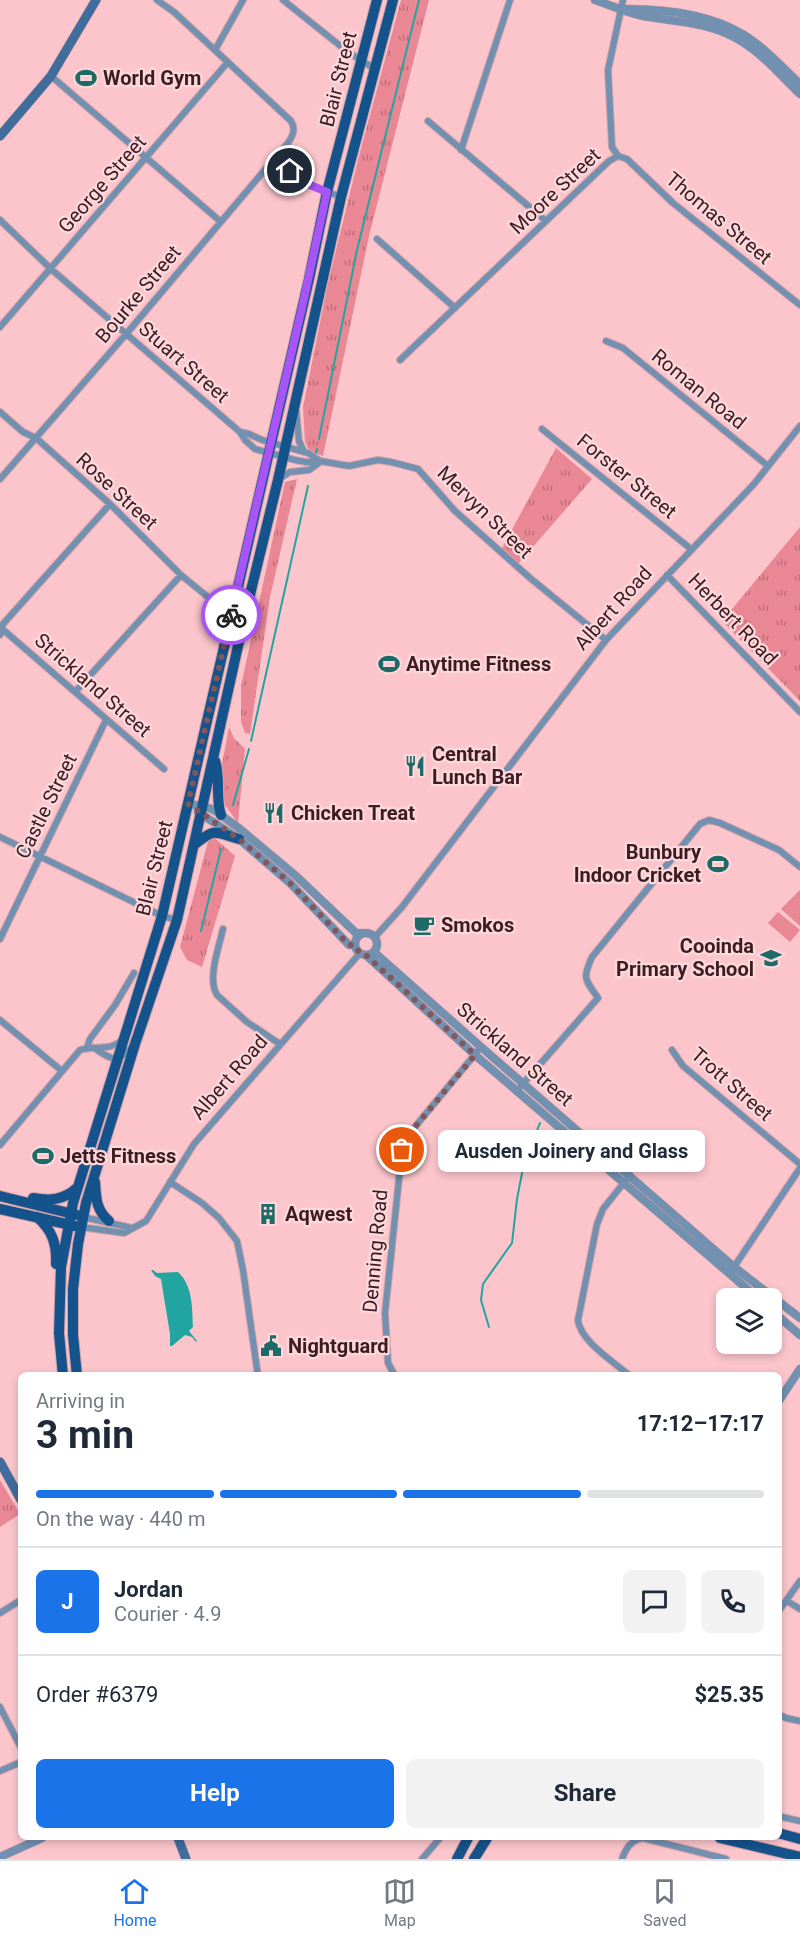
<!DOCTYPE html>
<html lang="en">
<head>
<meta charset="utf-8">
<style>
	body { margin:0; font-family:Roboto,sans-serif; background:#f2f2f3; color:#1f2937; height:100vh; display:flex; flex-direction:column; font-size:22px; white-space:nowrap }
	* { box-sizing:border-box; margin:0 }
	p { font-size:20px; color:#747a83 }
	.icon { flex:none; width:33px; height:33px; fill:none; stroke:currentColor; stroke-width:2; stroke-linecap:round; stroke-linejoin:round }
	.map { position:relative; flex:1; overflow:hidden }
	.side { position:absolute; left:18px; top:1372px; width:764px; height:468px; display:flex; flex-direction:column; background:#fff; border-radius:9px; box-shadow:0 3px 9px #0003 }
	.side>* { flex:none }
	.buttons { position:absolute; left:716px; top:1288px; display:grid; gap:12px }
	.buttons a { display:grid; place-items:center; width:66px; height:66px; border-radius:9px; background:#fff; box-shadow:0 3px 9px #0003; font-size:30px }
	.pin { position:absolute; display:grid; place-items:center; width:51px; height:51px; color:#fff; margin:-26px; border:3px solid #fff; border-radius:50%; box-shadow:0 2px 6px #0007 }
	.courier { position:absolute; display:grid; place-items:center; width:60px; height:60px; margin:-30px; border:4px solid #a855f7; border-radius:50%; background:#fff; color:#222; box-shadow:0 2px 8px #0007 }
	.bubble { position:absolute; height:42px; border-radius:9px; background:#fff; box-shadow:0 3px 9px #0003; font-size:20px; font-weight:700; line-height:42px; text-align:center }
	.head em { font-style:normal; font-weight:700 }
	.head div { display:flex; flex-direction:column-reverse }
	.head { display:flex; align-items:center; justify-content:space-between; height:102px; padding:0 18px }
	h1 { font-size:39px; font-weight:700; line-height:45px }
	.bar { display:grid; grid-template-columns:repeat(4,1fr); gap:9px 6px; align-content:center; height:72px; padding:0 18px }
	.bar i { height:8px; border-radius:4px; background:#e0e1e3 }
	.bar .current { background:#1a73e8 }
	.bar p { grid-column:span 4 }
	.line { display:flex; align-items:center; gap:15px; padding:0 18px; border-top:2px solid #e0e1e3 }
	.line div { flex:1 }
	.round { display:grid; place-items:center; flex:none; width:63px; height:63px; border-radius:9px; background:#f2f2f3 }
	.primary-button { display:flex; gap:12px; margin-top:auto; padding:12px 18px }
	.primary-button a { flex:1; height:69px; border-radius:9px; background:#1a73e8; color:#fff; font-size:24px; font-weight:700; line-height:69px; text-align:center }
	.primary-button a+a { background:#f2f2f3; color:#1f2937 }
	.tab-bar { display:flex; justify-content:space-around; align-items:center; height:84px; border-top:2px solid #e0e1e3; background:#fff; font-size:16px; color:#747a83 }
	.tab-bar a { display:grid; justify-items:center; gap:3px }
	.tab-bar .current { color:#1a73e8 }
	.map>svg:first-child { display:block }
	.grass { fill:url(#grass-tufts) }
	.pitch { fill:#ea8795 }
	.water { fill:#22a5a0 }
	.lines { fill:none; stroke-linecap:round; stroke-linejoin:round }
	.stream { stroke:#22a5a0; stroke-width:2 }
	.minor-casing { stroke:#d5a3a9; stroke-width:8 }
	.tertiary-casing { stroke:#d5a3a9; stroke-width:9 }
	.secondary-casing { stroke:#d5a3a9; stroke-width:10 }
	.primary-casing { stroke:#d5a3a9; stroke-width:12 }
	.minor { stroke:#7290b0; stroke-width:6 }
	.tertiary { stroke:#7290b0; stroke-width:8 }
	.secondary { stroke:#406d9c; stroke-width:9 }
	.primary { stroke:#15538c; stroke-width:10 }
	.done { stroke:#7f575c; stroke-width:6; stroke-dasharray:0 10.8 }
	.route { stroke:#a855f7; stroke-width:8 }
	.labels { text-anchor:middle; stroke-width:4.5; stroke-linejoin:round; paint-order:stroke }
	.poi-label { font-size:20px; font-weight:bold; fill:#3c1c21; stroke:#fdd8dc; text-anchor:start }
	.street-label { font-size:20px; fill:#3c1c21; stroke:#fdd8dc }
</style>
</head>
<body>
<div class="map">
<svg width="800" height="1859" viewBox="0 0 800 1859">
	<defs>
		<pattern id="grass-tufts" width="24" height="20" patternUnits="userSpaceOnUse" patternTransform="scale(1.5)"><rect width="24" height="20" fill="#ea8795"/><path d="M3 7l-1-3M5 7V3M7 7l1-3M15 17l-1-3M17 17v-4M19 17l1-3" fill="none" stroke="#bf6e79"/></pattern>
	</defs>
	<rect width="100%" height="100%" fill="#fbc5cb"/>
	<path class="grass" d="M401,0h28l-60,236 -46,220 -14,-5 -4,-9 -2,-35 25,-124 31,-127z
		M556,448l36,31 -74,85 -17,-14z
		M297,479l-27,118 -20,137 -5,-1 -4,-11v-36l44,-204z
		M800,527v174l-78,-80z
		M229,727l5,11 11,11 -7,74 -13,-18 -6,-24z
		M210,834l25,22 -33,111 -15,-7 -7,-13z
		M0,1480l20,34 -20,13z"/>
	<path class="pitch" d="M800,890v36l-19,-17z
		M778,912l22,18 -10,12 -22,-19z"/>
	<path class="water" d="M151,1270h2l4,3 21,-1c15,14 14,35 15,55l-4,4 8,10 -1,1 -4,-5 -7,-2 -13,11h-2v-12l-9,-55 -6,-3z"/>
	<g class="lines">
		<path class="stream" d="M319,439l38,-189 62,-250
			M315,456l2,-7
			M251,741l57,-255
			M233,805l16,-56
			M201,931l20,-82
			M489,1327l-8,-27 2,-16 29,-41 5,-44 7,-36 16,-40"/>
		<defs>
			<path id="minor" d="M283,0l65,52 27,17
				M215,50l28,-50
				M51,76l169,145
				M428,121l118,100
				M461,150l49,-150
				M618,156l9,3 46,44 127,102
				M618,156l-6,-9 -4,-77 15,-70
				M274,159l36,26 31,12
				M0,220l51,49 189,163 5,8 10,9 40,11 11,2 14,-1 29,5 29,-6 13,2 27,7 37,42 75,67 76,62
				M377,239l78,69
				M0,327l228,-265
				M606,341l17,7 145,118
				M400,360l209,-199 9,-5
				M296,409l3,32 5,11
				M0,412l23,20 13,6 74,66 71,71 50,41 13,3
				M542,429l149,120
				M240,432l9,2 13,6 46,13 12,8
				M0,479l127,-146 147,-174c9,-11 26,-24 17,-38l-117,-109 -17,-12
				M279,479l11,-7 19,-2 11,-8
				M667,575l133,137
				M209,598c12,2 17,0 26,-7
				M0,627l164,142
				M0,635l3,-11 107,-120
				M75,692l106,-117
				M0,837l162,79 15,4
				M223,929c-4,18 -16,50 -6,66l30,27 33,22
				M375,937l27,-30 204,-267 148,-156 46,-58
				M0,939l106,-219
				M0,1020l62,51
				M87,1048l3,-9 25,-34 19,-32
				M94,1048c17,11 22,16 37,0
				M672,1050l11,16 117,98
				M521,1086l77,-88c-13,-19 -16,-19 -6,-41l108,-133 9,-4 11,3 59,27 21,17
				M0,1145l80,-95c15,-5 30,2 43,-11
				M630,1175l-27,34 -6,15 -19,96c2,21 36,42 52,56
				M170,1182l32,21 17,15 18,23 6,29 15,106
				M83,1217l49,11
				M81,1227l43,6 22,-12 48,-77 166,-191
				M732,1270l68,-102
				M395,1376l-7,-13 -3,-50 17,-163 12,-22 67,-81
				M787,1601l13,8
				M778,1612l22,-31
				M0,1613l21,-13
				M0,1707l21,41
				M778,1714l8,4 14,3
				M0,1771l21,-9
				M778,1816l22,5
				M422,1859l18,-21
				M622,1859c4,-11 9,-19 21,-21l83,21"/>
			<path id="tertiary" d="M595,0c15,5 32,13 48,16 35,6 68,6 98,25 23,14 40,35 59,53
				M626,9c39,0 84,5 118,26 21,13 38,32 56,49
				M188,804l15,2 11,4 26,19 56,47 60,57h6
				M198,812l41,27 51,44 59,62h6
				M355 944a11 11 0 1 1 22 0a11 11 0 1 1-22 0Z
				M374,952l107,95 253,220 66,51
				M367,956l108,99 284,244
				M771,1310l29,25
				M778,1402l22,-33
				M0,1857l42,-19"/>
			<path id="secondary" d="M0,136l51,-60 45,-76
				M0,1462l21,38
				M178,1838l8,21"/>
			<path id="primary" d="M215,761c6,17 0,36 6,54
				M194,845c22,-18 19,-13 45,-6
				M95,1182c1,16 1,28 14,39
				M0,1196l77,19
				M33,1198c17,3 31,2 44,-10
				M0,1209l75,17
				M37,1217c15,13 20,27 19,47
				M63,1376l-4,-43 2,-66 12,-64 89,-287 147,-637 18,-87 50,-192
				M77,1376l-4,-41v-46l5,-45 8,-41 49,-159 42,-124 67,-301 34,-139 63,-283 52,-197
				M778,1833l22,6
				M720,1838l80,19
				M457,1859l11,-21
				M474,1859l13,-21"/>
		</defs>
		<use href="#minor" class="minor-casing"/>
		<use href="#tertiary" class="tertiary-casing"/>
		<use href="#secondary" class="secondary-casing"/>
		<use href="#primary" class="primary-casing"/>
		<use href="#minor" class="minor"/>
		<use href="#tertiary" class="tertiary"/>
		<use href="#secondary" class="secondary"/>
		<use href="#primary" class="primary"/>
	</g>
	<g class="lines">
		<path class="done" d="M231,615l-43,189 51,35 51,44 59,62h6l5,9 7,2 108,99 -61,73 -12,22"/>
		<path class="route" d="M231,615l73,-316 23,-107 -17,-7 -20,-14"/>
	</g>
	<defs>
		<symbol id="stadium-bare" viewBox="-9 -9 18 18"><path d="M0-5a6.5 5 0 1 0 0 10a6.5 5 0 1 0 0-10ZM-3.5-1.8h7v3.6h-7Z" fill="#1e6a67" stroke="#fdd8dc" stroke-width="2.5" paint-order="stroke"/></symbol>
		<symbol id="restaurant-bare" viewBox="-9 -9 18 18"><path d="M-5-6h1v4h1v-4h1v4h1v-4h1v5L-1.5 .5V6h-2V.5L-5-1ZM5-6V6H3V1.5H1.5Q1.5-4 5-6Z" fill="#1e6a67" stroke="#fdd8dc" stroke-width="2.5" paint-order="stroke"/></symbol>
		<symbol id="cafe-bare" viewBox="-9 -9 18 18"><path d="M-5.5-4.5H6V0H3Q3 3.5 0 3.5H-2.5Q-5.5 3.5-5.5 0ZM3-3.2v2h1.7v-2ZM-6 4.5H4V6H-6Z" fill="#1e6a67" stroke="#fdd8dc" stroke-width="2.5" paint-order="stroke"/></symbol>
		<symbol id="school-bare" viewBox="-9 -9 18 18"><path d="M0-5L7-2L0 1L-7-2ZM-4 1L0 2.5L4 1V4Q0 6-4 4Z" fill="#1e6a67" stroke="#fdd8dc" stroke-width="2.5" paint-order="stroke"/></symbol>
		<symbol id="building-bare" viewBox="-9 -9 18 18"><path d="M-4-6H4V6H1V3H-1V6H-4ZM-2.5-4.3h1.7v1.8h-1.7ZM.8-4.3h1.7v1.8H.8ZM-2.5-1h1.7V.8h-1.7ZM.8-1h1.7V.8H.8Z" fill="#1e6a67" stroke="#fdd8dc" stroke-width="2.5" paint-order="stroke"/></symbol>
		<symbol id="civic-bare" viewBox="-9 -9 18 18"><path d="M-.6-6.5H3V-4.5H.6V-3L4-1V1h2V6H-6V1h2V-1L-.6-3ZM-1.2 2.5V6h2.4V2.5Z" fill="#1e6a67" stroke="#fdd8dc" stroke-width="2.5" paint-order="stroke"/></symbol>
	</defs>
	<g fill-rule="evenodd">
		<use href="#stadium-bare" x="71" y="63" width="30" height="30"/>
		<use href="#stadium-bare" x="374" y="649" width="30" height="30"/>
		<use href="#restaurant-bare" x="400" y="751" width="30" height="30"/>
		<use href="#restaurant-bare" x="259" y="798" width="30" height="30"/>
		<use href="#stadium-bare" x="703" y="849" width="30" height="30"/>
		<use href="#cafe-bare" x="409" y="910" width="30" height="30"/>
		<use href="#school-bare" x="756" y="943" width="30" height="30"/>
		<use href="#stadium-bare" x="28" y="1141" width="30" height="30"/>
		<use href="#building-bare" x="253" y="1199" width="30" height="30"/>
		<use href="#civic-bare" x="256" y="1331" width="30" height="30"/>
	</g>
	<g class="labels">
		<g class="poi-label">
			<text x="103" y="85">World Gym</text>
			<text x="406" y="671">Anytime Fitness</text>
			<text x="432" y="761">Central<tspan x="432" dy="23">Lunch Bar</tspan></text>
			<text x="291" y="820">Chicken Treat</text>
			<text x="701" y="859" text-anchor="end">Bunbury<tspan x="701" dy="23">Indoor Cricket</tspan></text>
			<text x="441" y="932">Smokos</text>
			<text x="754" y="953" text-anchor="end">Cooinda<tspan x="754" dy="23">Primary School</tspan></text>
			<text x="60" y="1163">Jetts Fitness</text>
			<text x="285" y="1221">Aqwest</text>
			<text x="288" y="1353">Nightguard</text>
		</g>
		<g class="street-label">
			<text transform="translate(338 79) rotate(-76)" y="7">Blair Street</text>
			<text transform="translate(102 184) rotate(-49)" y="7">George Street</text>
			<text transform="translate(555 191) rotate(-43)" y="7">Moore Street</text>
			<text transform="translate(719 218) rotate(40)" y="7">Thomas Street</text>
			<text transform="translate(138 294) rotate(-50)" y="7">Bourke Street</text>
			<text transform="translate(184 362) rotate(41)" y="7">Stuart Street</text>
			<text transform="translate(699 389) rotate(39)" y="7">Roman Road</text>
			<text transform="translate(627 476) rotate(39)" y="7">Forster Street</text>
			<text transform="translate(117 491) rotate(43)" y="7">Rose Street</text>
			<text transform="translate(485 512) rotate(44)" y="7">Mervyn Street</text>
			<text transform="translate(613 608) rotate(-48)" y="7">Albert Road</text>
			<text transform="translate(733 619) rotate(46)" y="7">Herbert Road</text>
			<text transform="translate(93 685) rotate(41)" y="7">Strickland Street</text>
			<text transform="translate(46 806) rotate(-64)" y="7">Castle Street</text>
			<text transform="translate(154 868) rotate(-76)" y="7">Blair Street</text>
			<text transform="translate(515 1054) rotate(41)" y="7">Strickland Street</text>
			<text transform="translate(229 1077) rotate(-49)" y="7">Albert Road</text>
			<text transform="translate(732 1084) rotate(41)" y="7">Trott Street</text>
			<text transform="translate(375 1251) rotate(-85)" y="7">Denning Road</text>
		</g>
	</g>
</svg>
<div class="buttons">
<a><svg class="icon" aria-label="layers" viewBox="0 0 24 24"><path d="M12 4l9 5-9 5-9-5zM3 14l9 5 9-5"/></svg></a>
</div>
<div class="pin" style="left:402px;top:1150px;background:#ea580c"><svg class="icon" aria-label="bag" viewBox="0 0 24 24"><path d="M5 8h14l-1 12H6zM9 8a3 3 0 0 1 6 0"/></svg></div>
<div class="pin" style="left:290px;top:171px;background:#1f2937"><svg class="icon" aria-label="home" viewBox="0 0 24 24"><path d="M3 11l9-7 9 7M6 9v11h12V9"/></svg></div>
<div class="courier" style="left:231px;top:615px"><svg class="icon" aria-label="bike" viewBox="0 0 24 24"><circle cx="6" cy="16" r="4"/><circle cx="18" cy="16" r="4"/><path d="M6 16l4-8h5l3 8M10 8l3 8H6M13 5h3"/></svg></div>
<div class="bubble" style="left:438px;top:1130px;width:267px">Ausden Joinery and Glass</div>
<section class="side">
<div class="head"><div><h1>3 min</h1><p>Arriving in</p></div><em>17:12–17:17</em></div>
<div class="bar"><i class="current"></i><i class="current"></i><i class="current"></i><i></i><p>On the way · 440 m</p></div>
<div class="line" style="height:108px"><b class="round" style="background:#1a73e8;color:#fff">J</b><div><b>Jordan</b><p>Courier · 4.9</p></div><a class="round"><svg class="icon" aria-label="chat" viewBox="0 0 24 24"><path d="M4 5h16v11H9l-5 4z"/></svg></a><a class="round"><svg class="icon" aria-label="phone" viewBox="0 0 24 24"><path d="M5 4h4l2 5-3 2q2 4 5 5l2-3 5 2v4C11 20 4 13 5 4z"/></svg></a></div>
<div class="line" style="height:78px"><div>Order #6379</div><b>$25.35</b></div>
<div class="primary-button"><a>Help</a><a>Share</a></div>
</section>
</div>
<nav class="tab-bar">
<a class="current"><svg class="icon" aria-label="home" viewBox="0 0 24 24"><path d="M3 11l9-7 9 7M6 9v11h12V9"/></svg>Home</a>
<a><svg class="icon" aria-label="map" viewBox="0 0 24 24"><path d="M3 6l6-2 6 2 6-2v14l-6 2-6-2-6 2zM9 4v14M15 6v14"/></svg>Map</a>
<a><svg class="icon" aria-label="saved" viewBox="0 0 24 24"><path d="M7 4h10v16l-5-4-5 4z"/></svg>Saved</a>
</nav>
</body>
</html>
